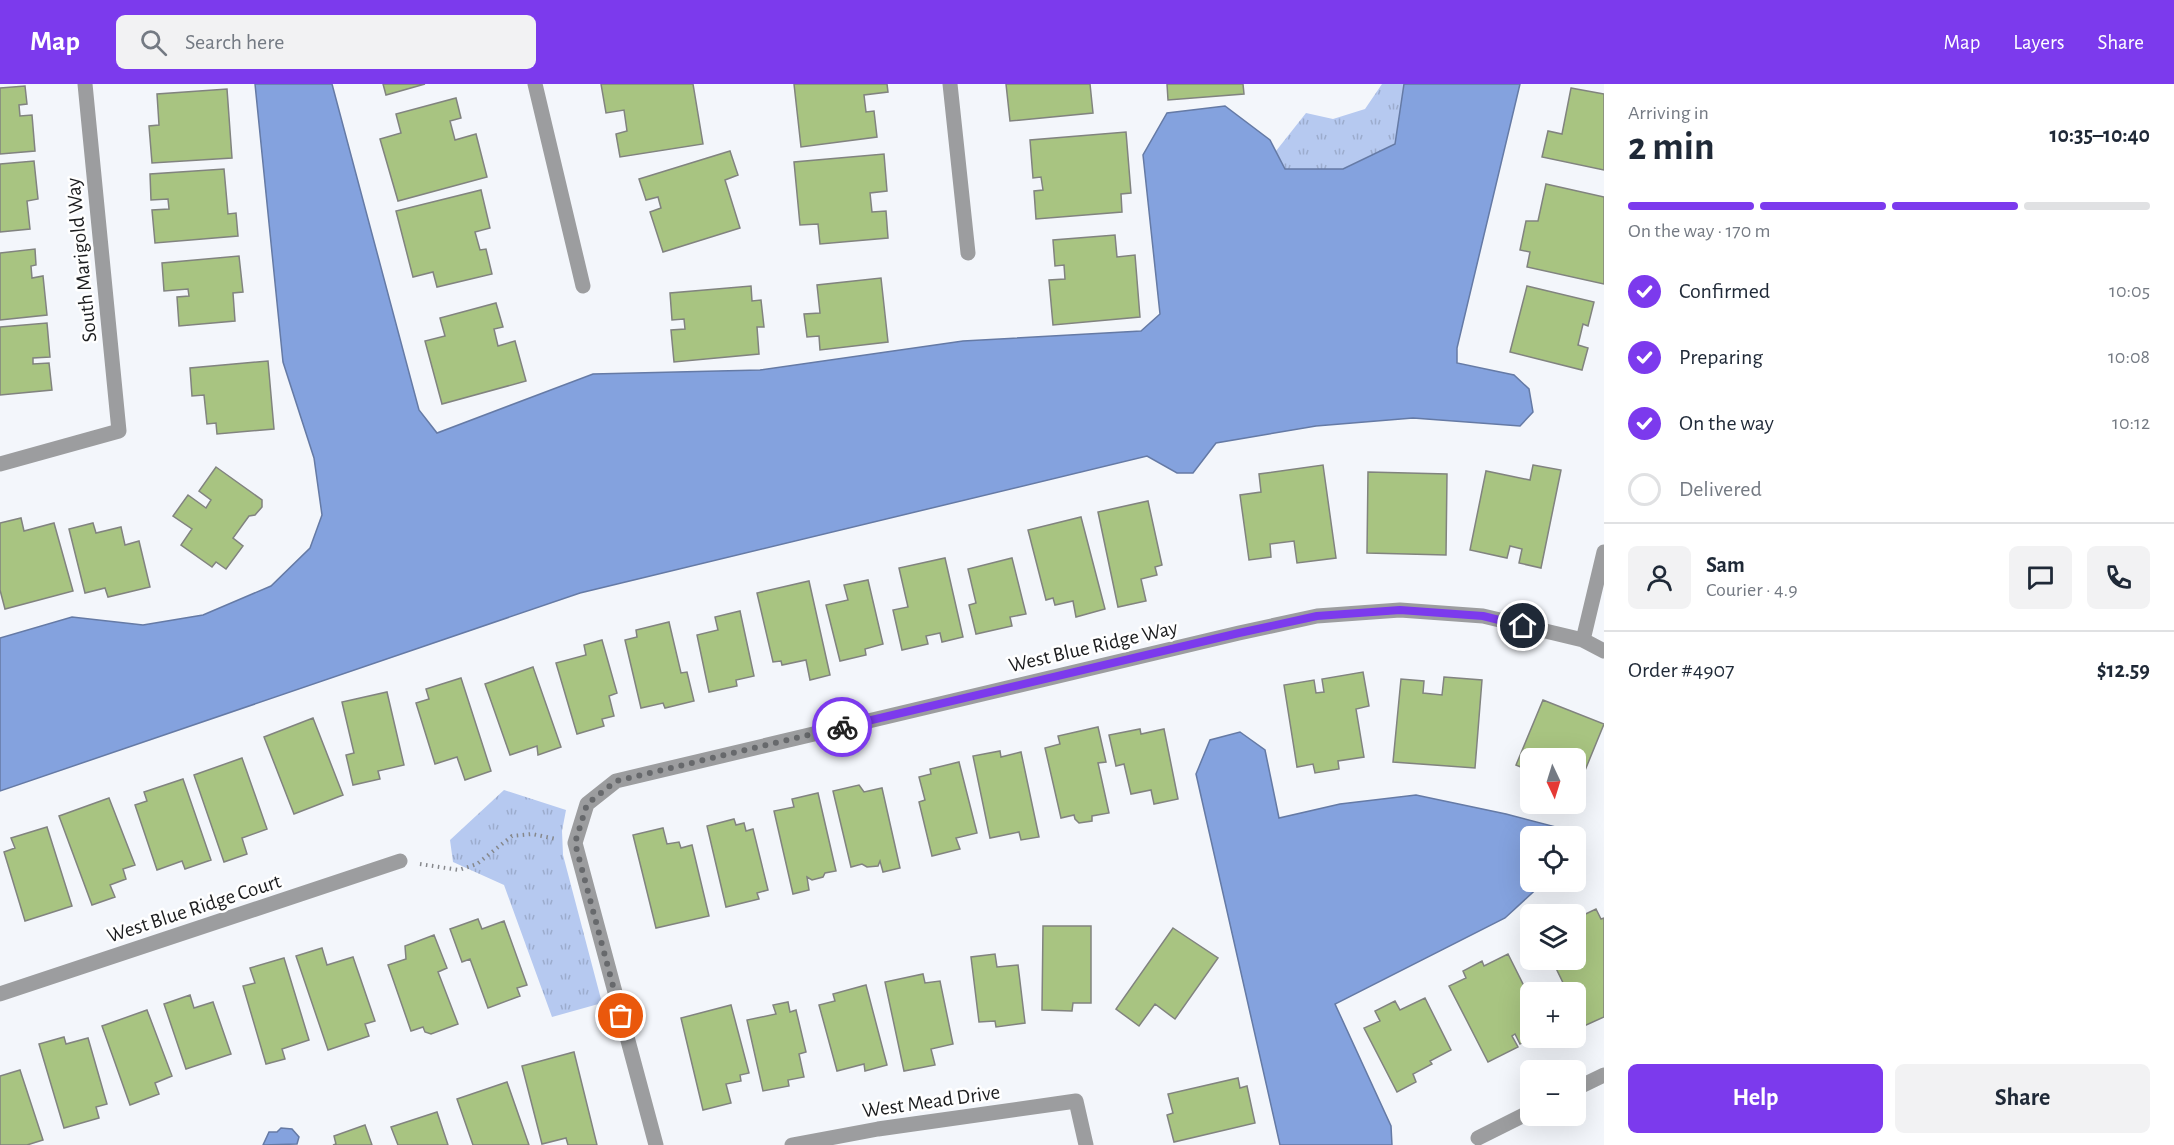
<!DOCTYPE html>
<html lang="en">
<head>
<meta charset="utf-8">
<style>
	body { margin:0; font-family:"Alegreya Sans",sans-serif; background:#f2f2f3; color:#1f2937; height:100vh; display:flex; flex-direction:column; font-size:22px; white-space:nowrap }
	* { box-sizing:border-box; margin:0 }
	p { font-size:20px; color:#747a83 }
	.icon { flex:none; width:33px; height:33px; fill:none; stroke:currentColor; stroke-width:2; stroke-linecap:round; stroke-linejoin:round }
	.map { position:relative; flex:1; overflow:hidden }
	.drawer { display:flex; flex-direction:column; background:#fff; width:570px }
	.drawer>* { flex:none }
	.needle { width:39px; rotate:176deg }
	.fabs { position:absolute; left:1520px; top:664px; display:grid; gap:12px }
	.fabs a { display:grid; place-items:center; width:66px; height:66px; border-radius:9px; background:#fff; box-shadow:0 6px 24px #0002; font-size:30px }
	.pin { position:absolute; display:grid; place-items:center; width:51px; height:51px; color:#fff; margin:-26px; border:3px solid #fff; border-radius:50%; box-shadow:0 2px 6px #0007 }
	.courier { position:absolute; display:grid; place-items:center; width:60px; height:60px; margin:-30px; border:4px solid #7c3aed; border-radius:50%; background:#fff; color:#222; box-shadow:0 2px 8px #0007 }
	.overview em { font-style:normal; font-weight:600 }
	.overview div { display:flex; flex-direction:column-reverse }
	.overview { display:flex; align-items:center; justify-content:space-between; height:102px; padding:0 24px }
	h1 { font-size:39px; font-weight:600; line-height:45px }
	.bar { display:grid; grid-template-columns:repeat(4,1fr); gap:9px 6px; align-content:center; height:72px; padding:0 24px }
	.bar i { height:8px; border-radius:4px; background:#e0e1e3 }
	.bar .current { background:#7c3aed }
	.bar p { grid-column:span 4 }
	.line { display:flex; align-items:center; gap:15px; padding:0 24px; border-top:2px solid #e0e1e3 }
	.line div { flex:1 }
	.round { display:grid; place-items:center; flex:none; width:63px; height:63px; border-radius:9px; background:#f2f2f3 }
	ol { padding:0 24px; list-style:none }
	li { display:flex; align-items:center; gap:18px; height:66px }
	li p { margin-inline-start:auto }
	li .icon { padding:6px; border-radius:50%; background:#7c3aed; color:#fff; stroke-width:4 }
	li:last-child { color:#747a83 }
	li i { width:33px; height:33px; border:3px solid #e0e1e3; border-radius:50% }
	.primary-button { display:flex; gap:12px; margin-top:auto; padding:12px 24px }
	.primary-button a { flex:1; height:69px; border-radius:9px; background:#7c3aed; color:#fff; font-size:24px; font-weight:600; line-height:69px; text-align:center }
	.primary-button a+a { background:#f2f2f3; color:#1f2937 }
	header { display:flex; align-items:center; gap:36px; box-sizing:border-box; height:84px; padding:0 30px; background:#7c3aed; color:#fff }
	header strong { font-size:28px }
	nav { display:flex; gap:33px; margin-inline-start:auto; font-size:21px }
	.search { width:420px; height:54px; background:#f2f2f3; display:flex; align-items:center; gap:15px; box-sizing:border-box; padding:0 21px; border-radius:9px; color:#747a83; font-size:22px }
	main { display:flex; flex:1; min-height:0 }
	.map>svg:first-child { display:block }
	.grass { fill:url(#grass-tufts) }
	.water { fill:#84a2de; stroke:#657aa5; stroke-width:1.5 }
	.building { fill:#a8c481; stroke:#81837f; stroke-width:1.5 }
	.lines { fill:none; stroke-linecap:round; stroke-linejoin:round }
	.path { stroke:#86888c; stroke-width:4; stroke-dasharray:1.5 4.5; stroke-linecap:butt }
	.minor { stroke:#9c9d9f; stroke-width:15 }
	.done { stroke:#67696c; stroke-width:6; stroke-dasharray:0 10.8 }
	.route { stroke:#7c3aed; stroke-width:8 }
	.labels { text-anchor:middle; stroke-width:5; stroke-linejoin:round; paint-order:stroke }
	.street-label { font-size:21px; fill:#1c1d1f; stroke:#fff }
</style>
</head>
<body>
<header>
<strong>Map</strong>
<div class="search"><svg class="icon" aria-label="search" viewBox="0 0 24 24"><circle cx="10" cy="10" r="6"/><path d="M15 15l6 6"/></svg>Search here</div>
<nav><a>Map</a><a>Layers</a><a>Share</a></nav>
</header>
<main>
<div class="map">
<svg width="1604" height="1061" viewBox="0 0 1604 1061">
	<defs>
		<pattern id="grass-tufts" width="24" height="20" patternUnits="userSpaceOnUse" patternTransform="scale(1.5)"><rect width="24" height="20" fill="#b6c9f0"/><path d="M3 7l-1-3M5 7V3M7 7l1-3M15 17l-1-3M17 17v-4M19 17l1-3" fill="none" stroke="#9caccd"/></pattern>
	</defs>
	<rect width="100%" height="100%" fill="#f3f6fb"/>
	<path class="grass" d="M1382,0h22l-9,60 -52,25h-58l-9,-18 30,-38 27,6 32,-10z
		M504,706l62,20 -4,21 1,24 39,148 -50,14 -48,-132 -51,-23 -3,-22z"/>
	<path class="water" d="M255,0h77l87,326 18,23 156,-59 167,-4 203,-29 178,-10 19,-17 -17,-159 24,-42 58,-7 45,34 15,29h58l52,-25 9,-60h116l-63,264v15l57,12 15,14 4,23 -13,14 -107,-8 -97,8 -100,17 -23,30h-16l-30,-17 -567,137 -580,198v-153l72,-21 71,8 60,-10 68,-29 39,-38 12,-33 -8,-57 -31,-96z
		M1240,648l25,18 14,68 61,-14 76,-9 90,19 50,13 2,10h-28v45h14l-39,36 -170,86 56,122 1,19h-112l-84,-371 14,-34z
		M281,1044l11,1 7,8 -2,7 -34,1 6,-13h8z"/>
	<path class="building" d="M383,0h42l-39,11z
		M601,0h92l10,60 -83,13 -4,-23 11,-3 -3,-21 -18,3z
		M794,0h93l1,8 -24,3 2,17 8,-1 3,26 -76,10z
		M1006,0h84l3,29 -83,8z
		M1167,0h76l1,10 -76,6z
		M25,2l2,18 -8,1 1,11 12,-1 3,36 -35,3v-66z
		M1571,4l33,6v76l-62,-13 6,-26 14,3z
		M227,5l5,69 -80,5 -3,-37 10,-1 -2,-31z
		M456,14l5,20 -11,3 5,19 21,-6 11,43 -89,24 -18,-62 21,-6 -5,-19z
		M1126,48l5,61 -10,1 1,18 -86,7 -2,-28 9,-1 -2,-13 -8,1 -3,-38z
		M730,67l8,24 -13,5 15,48 -77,24 -13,-40 11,-4 -3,-11 -12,3 -7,-21z
		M884,70l3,37 -17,2 2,19 14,-1 2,27 -68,6 -2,-20 -18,1 -6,-63z
		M34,77l4,38 -11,2 3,28 -30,3v-68z
		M224,85l4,45 8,-1 2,23 -83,7 -3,-33 17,-1 -1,-10 -17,1 -1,-26z
		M1546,100l58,13v87l-77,-17 3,-15 -10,-2 6,-29h12z
		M481,106l9,38 -15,4 5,18 6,-1 6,25 -55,13 -4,-15 -20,5 -17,-66z
		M1115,151l2,22 18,-2 5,62 -87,8 -4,-45 16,-1 -1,-14 -9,1 -2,-26z
		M35,165l1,16 -5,1 1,12 11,-2 4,39 -47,5v-67z
		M239,172l4,36 -10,1 2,28 -56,5 -2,-29 12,-1 -1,-7 -24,2 -2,-28z
		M881,194l7,64 -68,8 -1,-14 -12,1 -3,-23 16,-1 -3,-28z
		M751,202l1,15 9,-1 3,27h-7l2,27 -85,8 -3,-32 14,-1 -1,-10 -12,1 -2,-27z
		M1527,202l67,16 -6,24 -5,-2 -5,21 10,3 -6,22 -72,-18z
		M496,219l7,24 -9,2 4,17 17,-5 11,40 -84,23 -17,-63 20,-5 -5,-18z
		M47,239l3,34 -17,1v6l16,-1 3,27 -52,5v-68z
		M268,277l6,68 -57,5 -1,-11 -9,1 -3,-29 -12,1 -2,-28z
		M1323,381l13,93 -39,5 -3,-22 -24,3 1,13 -22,3 -9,-65 21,-3 -2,-18z
		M1533,381l28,5 -20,98 -22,-5 3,-14 -12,-3 -3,12 -37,-8 16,-79 44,9z
		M216,383l46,33v7l-7,8 -6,1 -16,22 10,8 -17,23 -10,-7 -4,5 -31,-22 11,-16 -19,-13 15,-21 18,13 5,-8 -12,-9z
		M1368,388l79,2 -1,81 -79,-2z
		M1148,417l14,64 -7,2 2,8 -16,4 5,22 -28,6 -20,-95z
		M1081,433l24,92 -29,8 -3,-16 -18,4 -2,-7 -7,2 -18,-70z
		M21,434l3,13 30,-8 19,68 -68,18 -5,-19v-67z
		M93,439l3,10 25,-6 4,18 14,-4 11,46 -42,10 -3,-9 -20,5 -16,-64z
		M945,474l18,79 -21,5 -2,-9 -14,3 2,8 -26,6 -9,-40 15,-3 -9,-39z
		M1012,474l14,56 -16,3 2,9 -36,8 -7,-29 7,-2 -8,-34z
		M868,496l15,64 -18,5 1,6 -26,6 -14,-56 22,-5 -4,-15z
		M809,497l21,94 -20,5 -4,-20 -24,5 -1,-4 -8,1 -16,-69z
		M740,527l14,65 -18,4 1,6 -28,6 -12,-57 21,-5 -3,-13z
		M669,538l12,51 6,-1 7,29 -29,7 -2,-5 -22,5 -16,-68 12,-3 -1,-7z
		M602,556l15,53 -8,3 5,20 -12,3 2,7 -27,8 -21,-71 30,-8 -2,-10z
		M533,583l28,80 -23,8 -1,-9 -27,9 -25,-71z
		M1363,588l6,34 -13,3 8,48 -26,4 1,8 -24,4 -2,-9 -16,3 -13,-82 30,-5 2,13 8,-1 -2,-13z
		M1444,593l38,3 -7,88 -82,-6 8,-83 23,2 -1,12 19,2z
		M461,594l30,93 -26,9 -8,-23 -22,7 -19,-61 13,-4 -3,-10z
		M387,608l17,73 -26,6 2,8 -27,6 -7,-30 8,-2 -12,-51z
		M1543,616l61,24 -27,66 -2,-1v-30h-45v12l-14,-6z
		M313,634l30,77 -49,19 -30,-77z
		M1098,643l8,35 -8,1 11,50 -17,3v5l-13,2 -4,-4 -1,-4 -13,3 -16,-70 15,-4 -2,-8z
		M1140,645l1,5 23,-5 14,70 -24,5 -3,-14 -20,4 -7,-30 -8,2 -7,-31z
		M1000,667l1,6 20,-5 18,85 -18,3 -2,-8 -29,6 -17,-82z
		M242,674l25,71 -25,9 5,16 -23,8 -30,-87z
		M959,678l18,71 -21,5 4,11 -28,7 -13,-54 6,-2 -6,-23 12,-3 -1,-5z
		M183,695l28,81 -26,9 -3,-8 -25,9 -22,-65 12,-4 -3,-9z
		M859,701l5,7 18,-4 18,80 -17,4 -3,-11 -2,5 -11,1 -5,-3 -11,3 -18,-76z
		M818,709l18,78 -11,2 -2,4 -11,3 -5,-3 2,13 -16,4 -19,-83 20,-4 -2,-8z
		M109,714l26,67 -12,4 3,10 -16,6 5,12 -23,8 -33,-89z
		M734,735l2,6 8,-2 2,8 7,-2 15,61 -11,3 2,6 -33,8 -19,-81z
		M47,743l25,79 -47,15 -21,-69 11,-4 -4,-10z
		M663,744l4,16 12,-2 2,6 11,-3 17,71 -53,12 -23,-93z
		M1596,825l5,10 3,-1v99l-20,9 -9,-18v-15h-7l-16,-33h23v-41z
		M478,835l4,10 22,-8 23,64 -10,3 3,8 -32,12 -18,-49 -8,3 -12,-33z
		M1043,842h48v77h-18l-1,8 -30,-1z
		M1173,844l45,30 -43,61 -20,-15 -16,22 -23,-17z
		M434,851l13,33 -9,4 20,52 -27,10 -6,-2 -2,-5 -12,4 -23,-66 18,-6 -1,-13z
		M322,864l5,17 26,-8 22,64 -10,3 4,12 -41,14 -32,-94z
		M995,870l2,13 21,-2 7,58 -29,4 -1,-6 -16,1 -8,-65z
		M1508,870l22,44 1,40 -11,6 -5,-10 -3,2 6,11 -30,15 -39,-76 17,-8 -3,-7 19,-10 2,5z
		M284,874l25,82 -27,9 3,10 -19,5 -23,-78 12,-3 -5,-15z
		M923,890l2,9 15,-2 13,63 -22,5 4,16 -31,6 -19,-89z
		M866,901l21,80 -22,6 -1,-7 -27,7 -18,-66 16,-4 -2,-7z
		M190,911l4,13 19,-6 18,52 -45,15 -22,-65z
		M1425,914l26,52 -21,11 2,3 -19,10 3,8 -19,10 -33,-64 16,-7 -5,-10 20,-10 5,9z
		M788,918l2,10 6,-2 10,42 -7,2 5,23 -16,3 1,6 -26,5 -16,-71 29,-6 -3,-9z
		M731,921l18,68 -9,2 1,6 -15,3 5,19 -28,7 -22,-92z
		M147,926l25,66 -17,7 4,11 -29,11 -28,-79z
		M64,953l2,7 22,-6 19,66 -11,3 3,11 -35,10 -25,-84z
		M574,968l23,93h-29l-2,-7 -24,6 -20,-78z
		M20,986l23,70 -16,5h-27v-69z
		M1238,994l2,10 7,-2 8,37 -81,19 -7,-27 6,-2 -5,-19z
		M507,998l22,63h-56l-16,-46z
		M437,1028l11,33h-50l-7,-18z
		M365,1041l7,20h-39l3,-1 -2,-8z"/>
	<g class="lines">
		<path class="path" d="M420,780l39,6 18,-6 35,-28 20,-2 24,5"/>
		<path class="minor" d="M535,0l48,202
			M950,0l18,169
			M0,380l119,-33 -34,-347
			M1583,556l21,-88
			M0,910l400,-133
			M1575,1005l29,-14
			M1478,1054l52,-26
			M656,1061l-81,-302 12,-39 29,-23 623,-148 78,-17 83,-6 83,6 100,24 21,11
			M792,1061l86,-16 198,-28 10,44"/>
	</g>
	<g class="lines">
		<path class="done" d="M621,932l-46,-173 12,-39 29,-23 226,-54"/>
		<path class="route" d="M842,643l397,-94 78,-17 83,-6 83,6 40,10"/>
	</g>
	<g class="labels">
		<g class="street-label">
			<text transform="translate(81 176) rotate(-96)" y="7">South Marigold Way</text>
			<text transform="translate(1093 562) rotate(-13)" y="7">West Blue Ridge Way</text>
			<text transform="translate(194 824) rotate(-18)" y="7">West Blue Ridge Court</text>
			<text transform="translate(931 1017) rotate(-8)" y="7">West Mead Drive</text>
		</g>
	</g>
</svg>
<div class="fabs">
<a><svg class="needle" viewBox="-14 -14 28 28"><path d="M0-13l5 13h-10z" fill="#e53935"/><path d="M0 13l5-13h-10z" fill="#747a83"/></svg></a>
<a><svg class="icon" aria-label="locate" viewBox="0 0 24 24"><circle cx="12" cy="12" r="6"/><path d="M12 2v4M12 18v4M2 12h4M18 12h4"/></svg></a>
<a><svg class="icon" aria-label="layers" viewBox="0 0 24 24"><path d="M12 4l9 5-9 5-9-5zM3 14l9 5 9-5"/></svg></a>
<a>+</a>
<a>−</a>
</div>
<div class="pin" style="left:621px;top:932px;background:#ea580c"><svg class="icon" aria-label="bag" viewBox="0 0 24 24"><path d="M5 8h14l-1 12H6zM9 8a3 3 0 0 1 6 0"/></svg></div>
<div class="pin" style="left:1523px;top:542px;background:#1f2937"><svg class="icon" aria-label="home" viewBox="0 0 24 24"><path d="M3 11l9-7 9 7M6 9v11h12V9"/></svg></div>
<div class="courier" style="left:842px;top:643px"><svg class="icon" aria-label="bike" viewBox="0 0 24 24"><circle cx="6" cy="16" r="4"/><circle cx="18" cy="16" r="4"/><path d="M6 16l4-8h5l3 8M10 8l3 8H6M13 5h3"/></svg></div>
</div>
<section class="drawer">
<div class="overview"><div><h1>2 min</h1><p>Arriving in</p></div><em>10:35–10:40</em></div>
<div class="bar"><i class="current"></i><i class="current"></i><i class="current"></i><i></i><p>On the way · 170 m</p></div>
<ol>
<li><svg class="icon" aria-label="check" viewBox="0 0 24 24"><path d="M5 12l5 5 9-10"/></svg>Confirmed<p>10:05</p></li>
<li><svg class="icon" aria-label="check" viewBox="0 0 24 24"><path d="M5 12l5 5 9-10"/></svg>Preparing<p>10:08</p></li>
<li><svg class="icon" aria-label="check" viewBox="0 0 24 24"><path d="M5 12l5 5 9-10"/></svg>On the way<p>10:12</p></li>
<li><i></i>Delivered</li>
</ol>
<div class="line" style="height:108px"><a class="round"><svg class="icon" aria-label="person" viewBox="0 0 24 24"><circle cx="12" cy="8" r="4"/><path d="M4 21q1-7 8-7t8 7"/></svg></a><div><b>Sam</b><p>Courier · 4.9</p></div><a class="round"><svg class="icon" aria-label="chat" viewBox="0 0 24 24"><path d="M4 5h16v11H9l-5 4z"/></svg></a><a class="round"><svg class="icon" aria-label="phone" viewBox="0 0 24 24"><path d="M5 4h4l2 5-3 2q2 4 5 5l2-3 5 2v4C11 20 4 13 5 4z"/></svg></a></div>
<div class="line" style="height:78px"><div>Order #4907</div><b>$12.59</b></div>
<div class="primary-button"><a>Help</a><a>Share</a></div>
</section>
</main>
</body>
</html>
